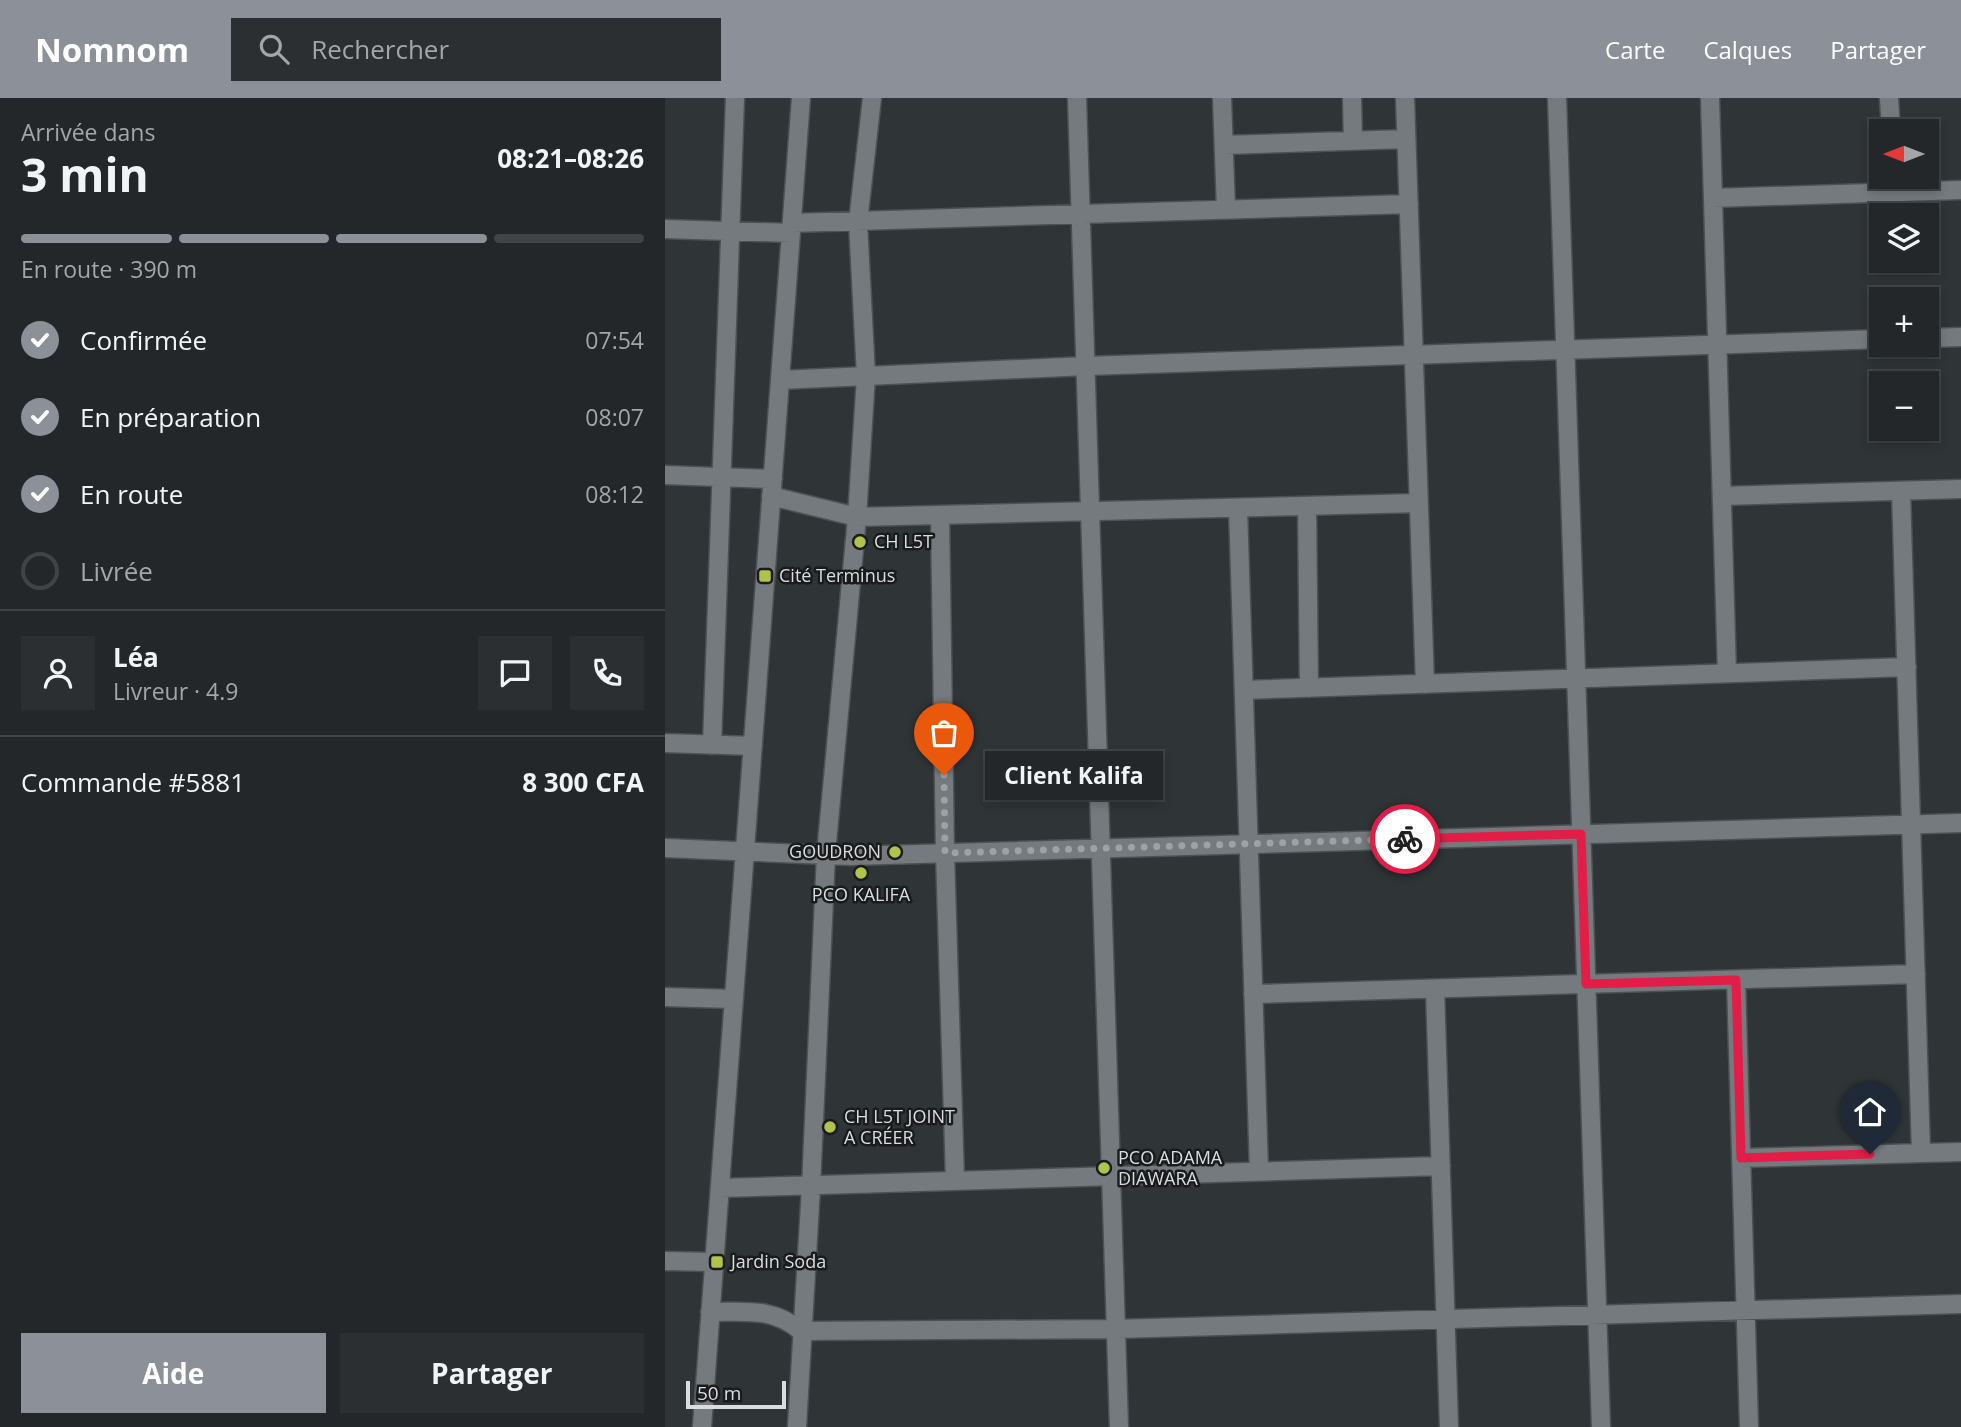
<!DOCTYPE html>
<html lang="fr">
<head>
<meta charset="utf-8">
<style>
	body { margin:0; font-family:"Open Sans",sans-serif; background:#2b2f31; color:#f1f3f6; height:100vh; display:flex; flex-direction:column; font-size:26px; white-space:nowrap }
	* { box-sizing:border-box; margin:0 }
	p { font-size:23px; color:#a3a5a8 }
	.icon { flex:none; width:38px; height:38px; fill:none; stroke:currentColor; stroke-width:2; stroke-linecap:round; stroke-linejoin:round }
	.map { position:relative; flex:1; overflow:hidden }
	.drawer { display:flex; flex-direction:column; background:#232729; width:665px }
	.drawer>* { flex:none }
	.needle { width:46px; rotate:270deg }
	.tools { position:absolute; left:1204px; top:21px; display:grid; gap:14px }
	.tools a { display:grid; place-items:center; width:70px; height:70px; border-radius:0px; background:#232729; box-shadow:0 4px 10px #0003,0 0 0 2px #404446; font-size:35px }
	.scale { position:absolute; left:21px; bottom:18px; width:100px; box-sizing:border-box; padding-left:7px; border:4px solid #dadddf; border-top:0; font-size:19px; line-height:24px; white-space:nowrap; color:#dadddf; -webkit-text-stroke:5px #191b1c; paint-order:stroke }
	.pin { position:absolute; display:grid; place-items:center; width:60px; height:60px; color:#fff; margin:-72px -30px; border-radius:50% 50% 50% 0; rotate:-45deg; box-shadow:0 0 7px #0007 }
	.pin .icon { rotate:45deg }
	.courier { position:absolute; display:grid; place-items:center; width:70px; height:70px; margin:-35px; border:5px solid #e11d48; border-radius:50%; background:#fff; color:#222; box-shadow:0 2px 9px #0007 }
	.bubble { position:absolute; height:49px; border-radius:0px; background:#232729; box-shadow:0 4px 10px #0003,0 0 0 2px #404446; font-size:23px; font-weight:700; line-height:49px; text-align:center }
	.head em { font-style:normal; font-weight:700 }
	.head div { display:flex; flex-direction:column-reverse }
	.head { display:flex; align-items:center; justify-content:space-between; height:119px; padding:0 21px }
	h1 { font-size:46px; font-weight:700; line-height:52px }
	.bar { display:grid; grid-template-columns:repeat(4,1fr); gap:10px 7px; align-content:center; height:84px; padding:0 21px }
	.bar i { height:9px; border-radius:5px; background:#404446 }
	.bar .on { background:#8c9099 }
	.bar p { grid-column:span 4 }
	.line { display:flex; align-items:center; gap:18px; padding:0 21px; border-top:2px solid #404446 }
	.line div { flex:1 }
	.round { display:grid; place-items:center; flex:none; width:74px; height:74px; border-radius:0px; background:#2b2f31 }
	ol { padding:0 21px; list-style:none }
	li { display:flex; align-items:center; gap:21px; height:77px }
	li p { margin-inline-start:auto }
	li .icon { padding:7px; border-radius:50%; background:#8c9099; color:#fff; stroke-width:4 }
	li:last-child { color:#a3a5a8 }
	li i { width:38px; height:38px; border:4px solid #404446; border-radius:50% }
	.cta { display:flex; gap:14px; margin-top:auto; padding:14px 21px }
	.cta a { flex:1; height:80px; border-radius:0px; background:#8c9099; color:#fff; font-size:28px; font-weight:700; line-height:80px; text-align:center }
	.cta a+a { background:#2b2f31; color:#f1f3f6 }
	header { display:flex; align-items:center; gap:42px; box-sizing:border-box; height:98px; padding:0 35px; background:#8c9099; color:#fff }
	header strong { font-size:33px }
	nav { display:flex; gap:38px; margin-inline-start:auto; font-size:24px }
	.search { width:490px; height:63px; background:#2b2f31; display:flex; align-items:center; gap:18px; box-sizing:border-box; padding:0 24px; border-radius:0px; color:#a3a5a8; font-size:26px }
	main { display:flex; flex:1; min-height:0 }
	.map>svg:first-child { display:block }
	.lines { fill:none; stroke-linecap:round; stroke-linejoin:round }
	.minor-casing { stroke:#4e5154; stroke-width:21 }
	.minor { stroke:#757a7e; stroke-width:18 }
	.done { stroke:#9ea2a4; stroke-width:7; stroke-dasharray:0 12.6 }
	.route { stroke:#e11d48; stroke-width:9 }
	.poi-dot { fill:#b2c34c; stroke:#191b1c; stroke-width:2.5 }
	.labels { text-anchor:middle; stroke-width:5; stroke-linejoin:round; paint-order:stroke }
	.poi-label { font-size:18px; fill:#dadddf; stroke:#191b1c; text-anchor:start }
</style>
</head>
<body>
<header>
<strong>Nomnom</strong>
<div class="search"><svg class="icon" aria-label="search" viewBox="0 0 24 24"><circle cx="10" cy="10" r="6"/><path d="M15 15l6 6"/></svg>Rechercher</div>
<nav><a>Carte</a><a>Calques</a><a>Partager</a></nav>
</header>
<main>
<section class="drawer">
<div class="head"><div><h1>3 min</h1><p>Arrivée dans</p></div><em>08:21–08:26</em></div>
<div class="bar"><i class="on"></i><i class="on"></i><i class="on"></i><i></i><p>En route · 390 m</p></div>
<ol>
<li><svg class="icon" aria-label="check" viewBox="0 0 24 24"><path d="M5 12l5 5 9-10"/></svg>Confirmée<p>07:54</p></li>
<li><svg class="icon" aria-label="check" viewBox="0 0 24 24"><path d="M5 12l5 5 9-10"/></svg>En préparation<p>08:07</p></li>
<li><svg class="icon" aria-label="check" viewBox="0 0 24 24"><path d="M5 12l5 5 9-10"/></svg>En route<p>08:12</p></li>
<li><i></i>Livrée</li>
</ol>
<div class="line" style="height:126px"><a class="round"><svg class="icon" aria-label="person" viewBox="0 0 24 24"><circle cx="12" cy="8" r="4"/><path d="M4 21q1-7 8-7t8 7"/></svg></a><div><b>Léa</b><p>Livreur · 4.9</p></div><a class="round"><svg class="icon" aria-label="chat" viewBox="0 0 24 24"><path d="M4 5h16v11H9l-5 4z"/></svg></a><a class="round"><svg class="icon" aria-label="phone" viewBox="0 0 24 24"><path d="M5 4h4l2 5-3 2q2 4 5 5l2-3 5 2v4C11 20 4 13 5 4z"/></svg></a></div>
<div class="line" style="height:91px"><div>Commande #5881</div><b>8 300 CFA</b></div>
<div class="cta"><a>Aide</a><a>Partager</a></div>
</section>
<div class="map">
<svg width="1296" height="1329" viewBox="0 0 1296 1329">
	<rect width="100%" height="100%" fill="#2f3437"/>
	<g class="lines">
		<defs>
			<path id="minor" d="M412,0l42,1329
				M557,0l4,112
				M687,0l1,43
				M740,0l20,586
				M892,0l44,1329
				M1045,0l17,575
				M1224,0l2,33
				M559,47l182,-6
				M1048,100l248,-8
				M127,125l617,-19
				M0,131l126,4
				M1262,240l34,-1
				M115,282l306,-14 795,-27
				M0,377l108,4
				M1236,393l20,662
				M106,398l86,21 562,-14
				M1057,398l239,-7
				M642,408l2,182
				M573,410l21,663
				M275,417l5,338 10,327
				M579,592l663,-23
				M0,645l88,3
				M47,647l23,-647
				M0,750l187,8 1109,-33
				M1071,882l13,447
				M770,891l14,438
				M588,896l663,-20
				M0,899l69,2
				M1076,1060l220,-6
				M55,1090l721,-22
				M0,1163l49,1
				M45,1214c36,0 62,-5 91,19l315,-2 845,-25
				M37,1329l99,-1329
				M132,1329l14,-240 15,-333 31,-337 9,-141 -8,-154 14,-124"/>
		</defs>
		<use href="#minor" class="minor-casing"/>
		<use href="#minor" class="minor"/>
	</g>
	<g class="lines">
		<path class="done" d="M279,677l1,78 460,-14"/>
		<path class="route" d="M740,741l176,-5 5,150 150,-4 5,178 129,-4"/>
	</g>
	<g class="poi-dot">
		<circle cx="195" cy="444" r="7"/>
		<rect x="93" y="471" width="14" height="14" rx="3.5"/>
		<circle cx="230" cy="754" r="7"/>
		<circle cx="196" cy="775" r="7"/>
		<circle cx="165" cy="1029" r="7"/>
		<circle cx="439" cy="1070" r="7"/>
		<rect x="45" y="1157" width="14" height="14" rx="3.5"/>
	</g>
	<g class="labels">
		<g class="poi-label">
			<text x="209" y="450">CH L5T</text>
			<text x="114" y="484">Cité Terminus</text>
			<text x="216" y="760" text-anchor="end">GOUDRON</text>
			<text x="196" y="803" text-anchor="middle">PCO KALIFA</text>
			<text x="179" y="1025">CH L5T JOINT<tspan x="179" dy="21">A CRÉER</tspan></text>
			<text x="453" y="1066">PCO ADAMA<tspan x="453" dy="21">DIAWARA</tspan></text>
			<text x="66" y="1170">Jardin Soda</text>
		</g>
	</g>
</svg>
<div class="tools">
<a><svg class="needle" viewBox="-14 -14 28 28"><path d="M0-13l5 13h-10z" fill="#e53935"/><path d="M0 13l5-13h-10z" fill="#a3a5a8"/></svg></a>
<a><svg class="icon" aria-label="layers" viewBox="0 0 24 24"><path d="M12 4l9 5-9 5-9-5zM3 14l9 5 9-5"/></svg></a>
<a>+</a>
<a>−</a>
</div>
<div class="scale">50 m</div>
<div class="pin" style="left:279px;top:677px;background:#ea580c"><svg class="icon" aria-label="bag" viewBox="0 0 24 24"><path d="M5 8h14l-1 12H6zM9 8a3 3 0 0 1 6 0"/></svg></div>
<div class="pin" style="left:1205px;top:1056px;background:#1f2937"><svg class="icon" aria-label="home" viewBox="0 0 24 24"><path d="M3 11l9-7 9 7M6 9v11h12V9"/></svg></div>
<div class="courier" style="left:740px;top:741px"><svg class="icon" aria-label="bike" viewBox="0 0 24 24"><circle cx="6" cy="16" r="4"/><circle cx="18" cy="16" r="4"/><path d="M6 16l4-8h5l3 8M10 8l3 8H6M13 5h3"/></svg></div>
<div class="bubble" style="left:320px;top:653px;width:178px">Client Kalifa</div>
</div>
</main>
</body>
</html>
